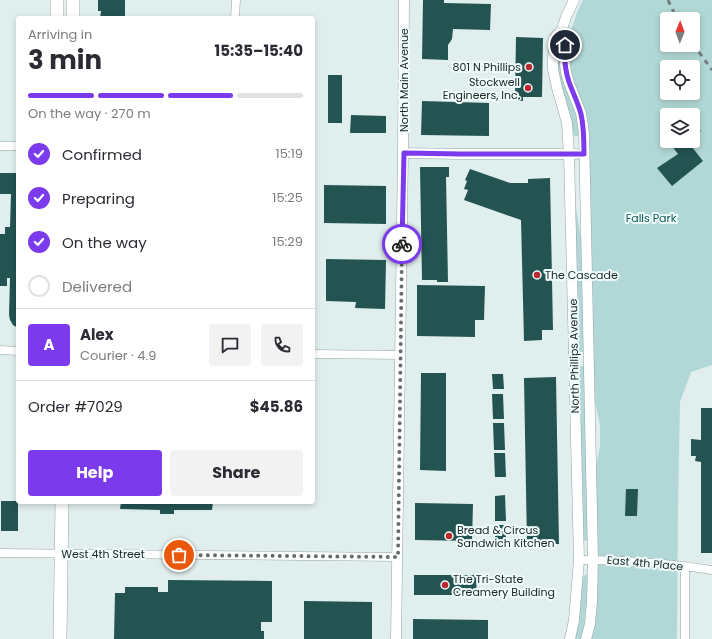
<!DOCTYPE html>
<html lang="en">
<head>
<meta charset="utf-8">
<style>
	body { margin:0; font-family:Poppins,sans-serif; background:#f2f2f3; color:#2b2b33; height:100vh; display:flex; flex-direction:column; font-size:15px; white-space:nowrap }
	* { box-sizing:border-box; margin:0 }
	p { font-size:13px; color:#7c7c81 }
	.icon { flex:none; width:22px; height:22px; fill:none; stroke:currentColor; stroke-width:2; stroke-linecap:round; stroke-linejoin:round }
	.map { position:relative; flex:1; overflow:hidden }
	.drawer { position:absolute; left:16px; top:16px; width:299px; height:488px; display:flex; flex-direction:column; background:#fff; border-radius:4px; box-shadow:0 2px 6px #0003 }
	.drawer>* { flex:none }
	.needle { width:26px; rotate:1deg }
	.buttons { position:absolute; left:660px; top:12px; display:grid; gap:8px }
	.buttons a { display:grid; place-items:center; width:40px; height:40px; border-radius:4px; background:#fff; box-shadow:0 2px 6px #0003; font-size:20px }
	.pin { position:absolute; display:grid; place-items:center; width:34px; height:34px; color:#fff; margin:-17px; border:2px solid #fff; border-radius:50%; box-shadow:0 1px 4px #0007 }
	.courier { position:absolute; display:grid; place-items:center; width:40px; height:40px; margin:-20px; border:3px solid #7c3aed; border-radius:50%; background:#fff; color:#222; box-shadow:0 1px 5px #0007 }
	.headline em { font-style:normal; font-weight:700 }
	.headline div { display:flex; flex-direction:column-reverse }
	.headline { display:flex; align-items:center; justify-content:space-between; height:68px; padding:0 12px }
	h1 { font-size:26px; font-weight:700; line-height:30px }
	.bar { display:grid; grid-template-columns:repeat(4,1fr); gap:6px 4px; align-content:center; height:48px; padding:0 12px }
	.bar i { height:5px; border-radius:3px; background:#e1e1e2 }
	.bar .current { background:#7c3aed }
	.bar p { grid-column:span 4 }
	.line { display:flex; align-items:center; gap:10px; padding:0 12px; border-top:1px solid #e1e1e2 }
	.line div { flex:1 }
	.round { display:grid; place-items:center; flex:none; width:42px; height:42px; border-radius:4px; background:#f2f2f3 }
	ol { padding:0 12px; list-style:none }
	li { display:flex; align-items:center; gap:12px; height:44px }
	li p { margin-inline-start:auto }
	li .icon { padding:4px; border-radius:50%; background:#7c3aed; color:#fff; stroke-width:4 }
	li:last-child { color:#7c7c81 }
	li i { width:22px; height:22px; border:2px solid #e1e1e2; border-radius:50% }
	.primary-button { display:flex; gap:8px; margin-top:auto; padding:8px 12px }
	.primary-button a { flex:1; height:46px; border-radius:4px; background:#7c3aed; color:#fff; font-size:16px; font-weight:700; line-height:46px; text-align:center }
	.primary-button a+a { background:#f2f2f3; color:#2b2b33 }
	.map>svg:first-child { display:block }
	.green { fill:#b1d8d6; fill-rule:evenodd }
	.building { fill:#235452 }
	.lines { fill:none; stroke-linecap:round; stroke-linejoin:round }
	.minor-casing { stroke:#96a3a3; stroke-width:9 }
	.tertiary-casing { stroke:#96a3a3; stroke-width:11 }
	.primary-casing { stroke:#96a3a3; stroke-width:14 }
	.minor { stroke:#fff; stroke-width:8 }
	.tertiary { stroke:#fff; stroke-width:10 }
	.primary { stroke:#fff; stroke-width:13 }
	.rail { stroke:#757e7e; stroke-width:3; stroke-dasharray:5 5; stroke-linecap:butt }
	.done { stroke:#646d6d; stroke-width:4; stroke-dasharray:0 7.2 }
	.route { stroke:#7c3aed; stroke-width:5 }
	.poi-dot { fill:#b9292f; stroke:#eefcfb; stroke-width:1.5 }
	.labels { text-anchor:middle; stroke-width:4; stroke-linejoin:round; paint-order:stroke }
	.poi-label { font-size:11px; fill:#222727; stroke:#eefcfb; text-anchor:start }
	.street-label { font-size:11px; fill:#222727; stroke:#eefcfb }
	.park-label { font-size:11px; fill:#0c5553; stroke:#eefcfb }
</style>
</head>
<body>
<div class="map">
<svg width="712" height="639" viewBox="0 0 712 639">
	<rect width="100%" height="100%" fill="#e0efee"/>
	<path class="green" d="M583,0h129v365l-21,7 -11,30 -2,103 -1,134h-86l4,-167 5,-26v-21l-6,-28 -6,-251 -16,-68 -4,-22 3,-26 7,-20zM667,19h26v26h-26zM667,67h26v26h-26zM667,115h26v26h-26z
		M557,60h3c4,14 22,64 18,76h-3l-3,-3 -13,-55z
		M574,207h2l6,39 2,106h-6z
		M578,366h7l3,175h-2l-3,-1z
		M586,574l2,2v17l-5,41 -1,5h-7l7,-61z"/>
	<path class="building" d="M98,0h27v18h-25l1,-7h-3z
		M423,0h21v3l47,1 -1,26 -37,-1 -1,10 -4,6v15l-26,-1z
		M516,37l27,1 -1,59h-19v4h-5v-4h-3z
		M328,75h14v48h-14z
		M422,101l67,2v33l-68,-1z
		M351,115l35,1v17h-36z
		M693,122l8,9 -8,7z
		M668,141h21l-1,1 15,19 -31,25 -15,-18 21,-14z
		M420,167h29v10h-3l2,105h-11v-2h-15z
		M470,169l40,14h18v-4l22,-1 3,152h-11v10l-18,1 -3,-121 -57,-20 4,-10 -4,-1 3,-8 -2,-1z
		M0,173h18v155l-5,-3 -3,-5 -1,-5 1,-37h-3v8h-7v-52h5v-7h5l1,-33h-11z
		M324,185l62,1v38l-62,-1z
		M326,259l60,1 -1,49 -30,-1 1,-6 -30,-1z
		M417,285l68,1 -1,34h-9v17l-58,-1z
		M421,373h25v98l-26,-1z
		M492,374h11l1,15h-11z
		M556,377l3,167h-32l-3,-166z
		M492,394h11l1,25h-11z
		M701,408h11v145h-11v-91l-6,-1 1,-5h-5v-17l10,1z
		M493,423h11l1,27h-11z
		M494,453h11l1,24h-11z
		M626,489h12l-1,27h-12z
		M505,495l1,26h-11v-25z
		M1,501h17v30h-17z
		M121,502h92l-1,8h-38v4h-14v-4l-40,-1z
		M415,503l58,1 -1,37 -57,-1z
		M495,525h11v15l-11,1z
		M414,575h63l-1,20h-62z
		M168,580l104,1v41h-11v9h3v8h-150l1,-46h10v-6h33v5h10z
		M304,601l68,1v37h-68z
		M413,619l75,1v19h-75z"/>
	<g class="lines">
		<defs>
			<path id="minor" d="M235,18l1,-18
				M0,146h18
				M0,350l18,1
				M313,354l87,1
				M0,553l398,4
				M579,560c44,0 89,3 133,10
				M685,639v-73"/>
			<path id="tertiary" d="M562,29l4,8 -2,19 2,16 3,11 12,30 3,20 9,427 -1,41 -2,23 -4,15
				M403,153l58,1h115
				M396,639l7,-486 1,-153
				M570,639l4,-19 5,-60 -10,-406 -2,-31 -10,-35 -4,-19v-12l3,-21 6,-7 4,-12 8,-17"/>
			<path id="primary" d="M57,18v-18
				M73,18v-18
				M60,639l2,-137"/>
		</defs>
		<use href="#minor" class="minor-casing"/>
		<use href="#tertiary" class="tertiary-casing"/>
		<use href="#primary" class="primary-casing"/>
		<use href="#minor" class="minor"/>
		<use href="#tertiary" class="tertiary"/>
		<use href="#primary" class="primary"/>
		<path class="rail" d="M668,0l9,19
			M693,44l19,26"/>
	</g>
	<g class="lines">
		<path class="done" d="M179,555l219,2 4,-313"/>
		<path class="route" d="M402,244l2,-91 57,1h123c0,-13 0,-27 -3,-40 -3,-11 -8,-21 -12,-32 -4,-12 -5,-24 -4,-37"/>
	</g>
	<g class="poi-dot">
		<circle cx="529" cy="67" r="4"/>
		<circle cx="528" cy="88" r="4"/>
		<circle cx="537" cy="275" r="4"/>
		<circle cx="449" cy="536" r="4"/>
		<circle cx="445" cy="585" r="4"/>
	</g>
	<g class="labels">
		<g class="poi-label">
			<text x="521" y="71" text-anchor="end">801 N Phillips</text>
			<text x="520" y="86" text-anchor="end">Stockwell<tspan x="520" dy="13">Engineers, Inc.</tspan></text>
			<text x="545" y="279">The Cascade</text>
			<text x="457" y="534">Bread &amp; Circus<tspan x="457" dy="13">Sandwich Kitchen</tspan></text>
			<text x="453" y="583">The Tri-State<tspan x="453" dy="13">Creamery Building</tspan></text>
		</g>
		<g class="street-label">
			<text transform="translate(404 80) rotate(-90)" y="4">North Main Avenue</text>
			<text transform="translate(574 356) rotate(-91)" y="4">North Phillips Avenue</text>
			<text x="103" y="558">West 4th Street</text>
			<text transform="translate(645 563) rotate(5)" y="4">East 4th Place</text>
		</g>
		<g class="park-label">
			<text x="651" y="222">Falls Park</text>
		</g>
	</g>
</svg>
<div class="buttons">
<a><svg class="needle" viewBox="-14 -14 28 28"><path d="M0-13l5 13h-10z" fill="#e53935"/><path d="M0 13l5-13h-10z" fill="#7c7c81"/></svg></a>
<a><svg class="icon" aria-label="locate" viewBox="0 0 24 24"><circle cx="12" cy="12" r="6"/><path d="M12 2v4M12 18v4M2 12h4M18 12h4"/></svg></a>
<a><svg class="icon" aria-label="layers" viewBox="0 0 24 24"><path d="M12 4l9 5-9 5-9-5zM3 14l9 5 9-5"/></svg></a>
</div>
<div class="pin" style="left:179px;top:555px;background:#ea580c"><svg class="icon" aria-label="bag" viewBox="0 0 24 24"><path d="M5 8h14l-1 12H6zM9 8a3 3 0 0 1 6 0"/></svg></div>
<div class="pin" style="left:565px;top:45px;background:#1f2937"><svg class="icon" aria-label="home" viewBox="0 0 24 24"><path d="M3 11l9-7 9 7M6 9v11h12V9"/></svg></div>
<div class="courier" style="left:402px;top:244px"><svg class="icon" aria-label="bike" viewBox="0 0 24 24"><circle cx="6" cy="16" r="4"/><circle cx="18" cy="16" r="4"/><path d="M6 16l4-8h5l3 8M10 8l3 8H6M13 5h3"/></svg></div>
<section class="drawer">
<div class="headline"><div><h1>3 min</h1><p>Arriving in</p></div><em>15:35–15:40</em></div>
<div class="bar"><i class="current"></i><i class="current"></i><i class="current"></i><i></i><p>On the way · 270 m</p></div>
<ol>
<li><svg class="icon" aria-label="check" viewBox="0 0 24 24"><path d="M5 12l5 5 9-10"/></svg>Confirmed<p>15:19</p></li>
<li><svg class="icon" aria-label="check" viewBox="0 0 24 24"><path d="M5 12l5 5 9-10"/></svg>Preparing<p>15:25</p></li>
<li><svg class="icon" aria-label="check" viewBox="0 0 24 24"><path d="M5 12l5 5 9-10"/></svg>On the way<p>15:29</p></li>
<li><i></i>Delivered</li>
</ol>
<div class="line" style="height:72px"><b class="round" style="background:#7c3aed;color:#fff">A</b><div><b>Alex</b><p>Courier · 4.9</p></div><a class="round"><svg class="icon" aria-label="chat" viewBox="0 0 24 24"><path d="M4 5h16v11H9l-5 4z"/></svg></a><a class="round"><svg class="icon" aria-label="phone" viewBox="0 0 24 24"><path d="M5 4h4l2 5-3 2q2 4 5 5l2-3 5 2v4C11 20 4 13 5 4z"/></svg></a></div>
<div class="line" style="height:52px"><div>Order #7029</div><b>$45.86</b></div>
<div class="primary-button"><a>Help</a><a>Share</a></div>
</section>
</div>
</body>
</html>
